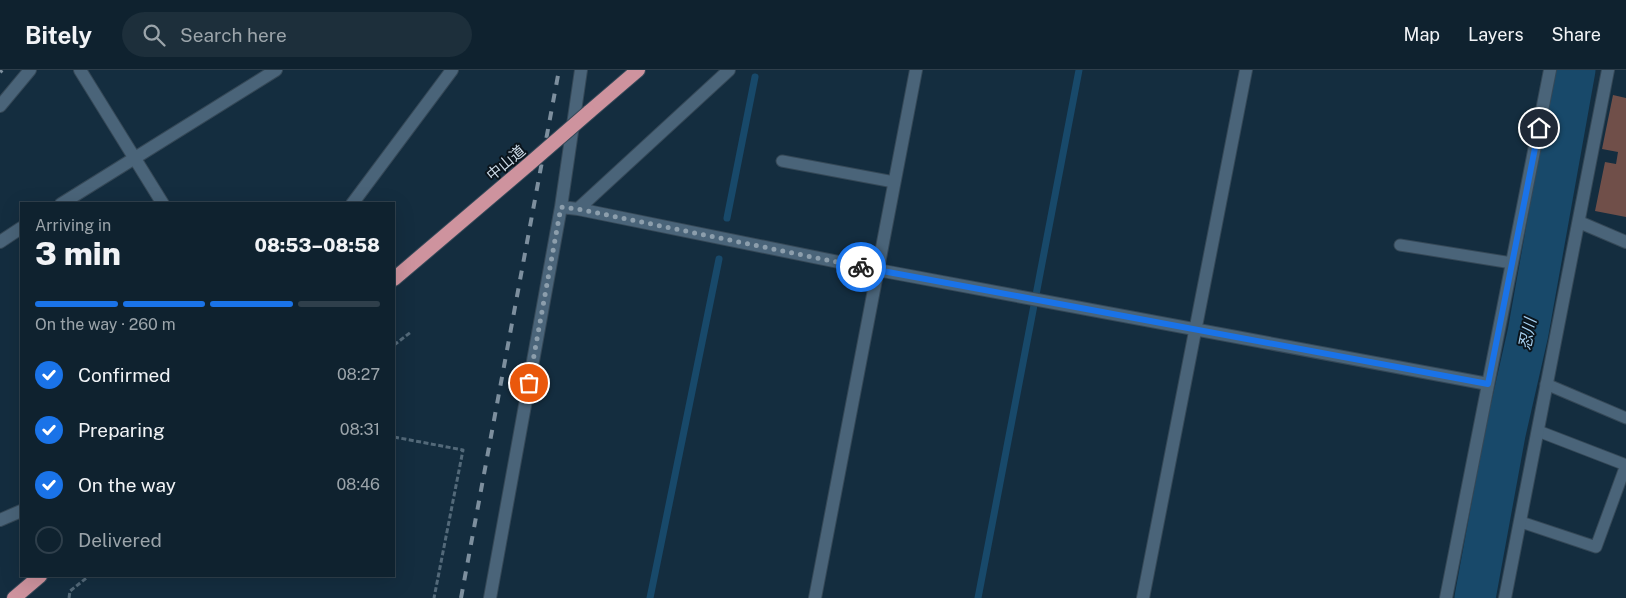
<!DOCTYPE html>
<html lang="en">
<head>
<meta charset="utf-8">
<style>
	body { margin:0; font-family:"Public Sans","Noto Sans JP",sans-serif; background:#1d2f3b; color:#f1f3f6; height:100vh; display:flex; flex-direction:column; font-size:19px; white-space:nowrap }
	* { box-sizing:border-box; margin:0 }
	p { font-size:16px; color:#9ba4aa }
	.icon { flex:none; width:28px; height:28px; fill:none; stroke:currentColor; stroke-width:2; stroke-linecap:round; stroke-linejoin:round }
	.map { position:relative; flex:1; overflow:hidden }
	.details { position:absolute; left:20px; top:132px; width:375px; height:375px; display:flex; flex-direction:column; background:#0f222f; border-radius:0px; box-shadow:0 5px 20px #0002,0 0 0 1px #2f3f4b }
	.details>* { flex:none }
	.pin { position:absolute; display:grid; place-items:center; width:42px; height:42px; color:#fff; margin:-21px; border:2px solid #fff; border-radius:50%; box-shadow:0 1px 5px #0007 }
	.courier { position:absolute; display:grid; place-items:center; width:50px; height:50px; margin:-25px; border:4px solid #1a73e8; border-radius:50%; background:#fff; color:#222; box-shadow:0 1px 6px #0007 }
	.head em { font-style:normal; font-weight:800 }
	.head div { display:flex; flex-direction:column-reverse }
	.head { display:flex; align-items:center; justify-content:space-between; height:85px; padding:0 15px }
	h1 { font-size:32px; font-weight:800; line-height:38px }
	.bar { display:grid; grid-template-columns:repeat(4,1fr); gap:8px 5px; align-content:center; height:60px; padding:0 15px }
	.bar i { height:6px; border-radius:4px; background:#2f3f4b }
	.bar .current { background:#1a73e8 }
	.bar p { grid-column:span 4 }
	ol { padding:0 15px; list-style:none }
	li { display:flex; align-items:center; gap:15px; height:55px }
	li p { margin-inline-start:auto }
	li .icon { padding:5px; border-radius:50%; background:#1a73e8; color:#fff; stroke-width:4 }
	li:last-child { color:#9ba4aa }
	li i { width:28px; height:28px; border:2px solid #2f3f4b; border-radius:50% }
	header { display:flex; align-items:center; gap:30px; box-sizing:border-box; height:70px; padding:0 25px; background:#0f222f; border-bottom:1px solid #2f3f4b }
	header strong { font-size:24px }
	nav { display:flex; gap:28px; margin-inline-start:auto; font-size:18px }
	.search { width:350px; height:45px; background:#1d2f3b; display:flex; align-items:center; gap:12px; box-sizing:border-box; padding:0 18px; border-radius:28px; color:#9ba4aa; font-size:19px }
	.map>svg:first-child { display:block }
	.lines { fill:none; stroke-linecap:round; stroke-linejoin:round }
	.stream { stroke:#18496a; stroke-width:7 }
	.river { stroke:#18496a; stroke-width:41 }
	.building { fill:#704f49 }
	.service-casing { stroke:#354857; stroke-width:13 }
	.minor-casing { stroke:#354857; stroke-width:14 }
	.trunk-casing { stroke:#354857; stroke-width:16 }
	.path { stroke:#536979; stroke-width:3; stroke-dasharray:5 2.5; stroke-linecap:butt }
	.service { stroke:#4a6479; stroke-width:11 }
	.minor { stroke:#4a6479; stroke-width:12 }
	.trunk { stroke:#ce939e; stroke-width:14 }
	.rail { stroke:#7d8f9e; stroke-width:4; stroke-dasharray:9 9; stroke-linecap:butt }
	.trunk-bridge-casing { stroke:#354857; stroke-width:16; stroke-linecap:butt }
	.trunk-bridge { stroke:#ce939e; stroke-width:14 }
	.done { stroke:#8c9eac; stroke-width:5; stroke-dasharray:0 9 }
	.route { stroke:#1a73e8; stroke-width:6 }
	.labels { text-anchor:middle; stroke-width:4; stroke-linejoin:round; paint-order:stroke }
	.street-label { font-size:15px; fill:#cddbe7; stroke:#0a141c }
	.water-label { font-size:16px; font-style:italic; fill:#a8d2f2; stroke:#0a141c }
</style>
</head>
<body>
<header>
<strong>Bitely</strong>
<div class="search"><svg class="icon" aria-label="search" viewBox="0 0 24 24"><circle cx="10" cy="10" r="6"/><path d="M15 15l6 6"/></svg>Search here</div>
<nav><a>Map</a><a>Layers</a><a>Share</a></nav>
</header>
<div class="map">
<svg width="1626" height="528" viewBox="0 0 1626 528">
	<rect width="100%" height="100%" fill="#142d3f"/>
	<g class="lines">
		<path class="stream" d="M727,148l28,-141
			M650,528l69,-339
			M978,528l101,-528"/>
		<path class="river" d="M1475,528l30,-164 23,-101 47,-263"/>
	</g>
	<path class="building" d="M1613,25l13,3v119l-31,-6 10,-49 11,2 2,-12 -16,-3z"/>
	<g class="lines">
		<defs>
			<path id="service" d="M782,91l112,21
				M1400,175l112,18
				M1546,314l80,34
				M1521,452l75,25 30,-82 -88,-34"/>
			<path id="minor" d="M80,0l83,134
				M0,36l30,-36
				M61,134l215,-134
				M352,134l100,-134
				M561,137l17,2 300,61 610,114
				M578,139l151,-139
				M1579,152l47,20
				M0,172l21,-14
				M0,450l21,-9
				M490,528l71,-391 20,-137
				M815,528l101,-528
				M1143,528l103,-528
				M1446,528l104,-528
				M1505,528l103,-528"/>
			<path id="trunk" d="M589,42l49,-42
				M394,209l134,-114
				M14,528l26,-22"/>
		</defs>
		<use href="#service" class="service-casing"/>
		<use href="#minor" class="minor-casing"/>
		<use href="#trunk" class="trunk-casing"/>
		<path class="path" d="M394,275l17,-13
			M394,367l69,13 -29,148
			M69,528l1,-7 19,-15"/>
		<use href="#service" class="service"/>
		<use href="#minor" class="minor"/>
		<use href="#trunk" class="trunk"/>
		<path class="rail" d="M0,2l2,-2
			M461,528l98,-528"/>
		<defs>
			<path id="trunk-bridge" d="M528,95l61,-53"/>
		</defs>
		<use href="#trunk-bridge" class="trunk-bridge-casing"/>
		<use href="#trunk-bridge" class="trunk-bridge"/>
	</g>
	<g class="lines">
		<path class="done" d="M529,313l32,-176 17,2 283,58"/>
		<path class="route" d="M861,197l627,117 51,-256"/>
	</g>
	<g class="labels">
		<g class="street-label">
			<text transform="translate(506 93) rotate(-40)" y="5">中山道</text>
		</g>
		<g class="water-label">
			<text transform="translate(1527 264) rotate(-79)" y="6">忍川</text>
		</g>
	</g>
</svg>
<div class="pin" style="left:529px;top:313px;background:#ea580c"><svg class="icon" aria-label="bag" viewBox="0 0 24 24"><path d="M5 8h14l-1 12H6zM9 8a3 3 0 0 1 6 0"/></svg></div>
<div class="pin" style="left:1539px;top:58px;background:#1f2937"><svg class="icon" aria-label="home" viewBox="0 0 24 24"><path d="M3 11l9-7 9 7M6 9v11h12V9"/></svg></div>
<div class="courier" style="left:861px;top:197px"><svg class="icon" aria-label="bike" viewBox="0 0 24 24"><circle cx="6" cy="16" r="4"/><circle cx="18" cy="16" r="4"/><path d="M6 16l4-8h5l3 8M10 8l3 8H6M13 5h3"/></svg></div>
<section class="details">
<div class="head"><div><h1>3 min</h1><p>Arriving in</p></div><em>08:53–08:58</em></div>
<div class="bar"><i class="current"></i><i class="current"></i><i class="current"></i><i></i><p>On the way · 260 m</p></div>
<ol>
<li><svg class="icon" aria-label="check" viewBox="0 0 24 24"><path d="M5 12l5 5 9-10"/></svg>Confirmed<p>08:27</p></li>
<li><svg class="icon" aria-label="check" viewBox="0 0 24 24"><path d="M5 12l5 5 9-10"/></svg>Preparing<p>08:31</p></li>
<li><svg class="icon" aria-label="check" viewBox="0 0 24 24"><path d="M5 12l5 5 9-10"/></svg>On the way<p>08:46</p></li>
<li><i></i>Delivered</li>
</ol>
</section>
</div>
</body>
</html>
